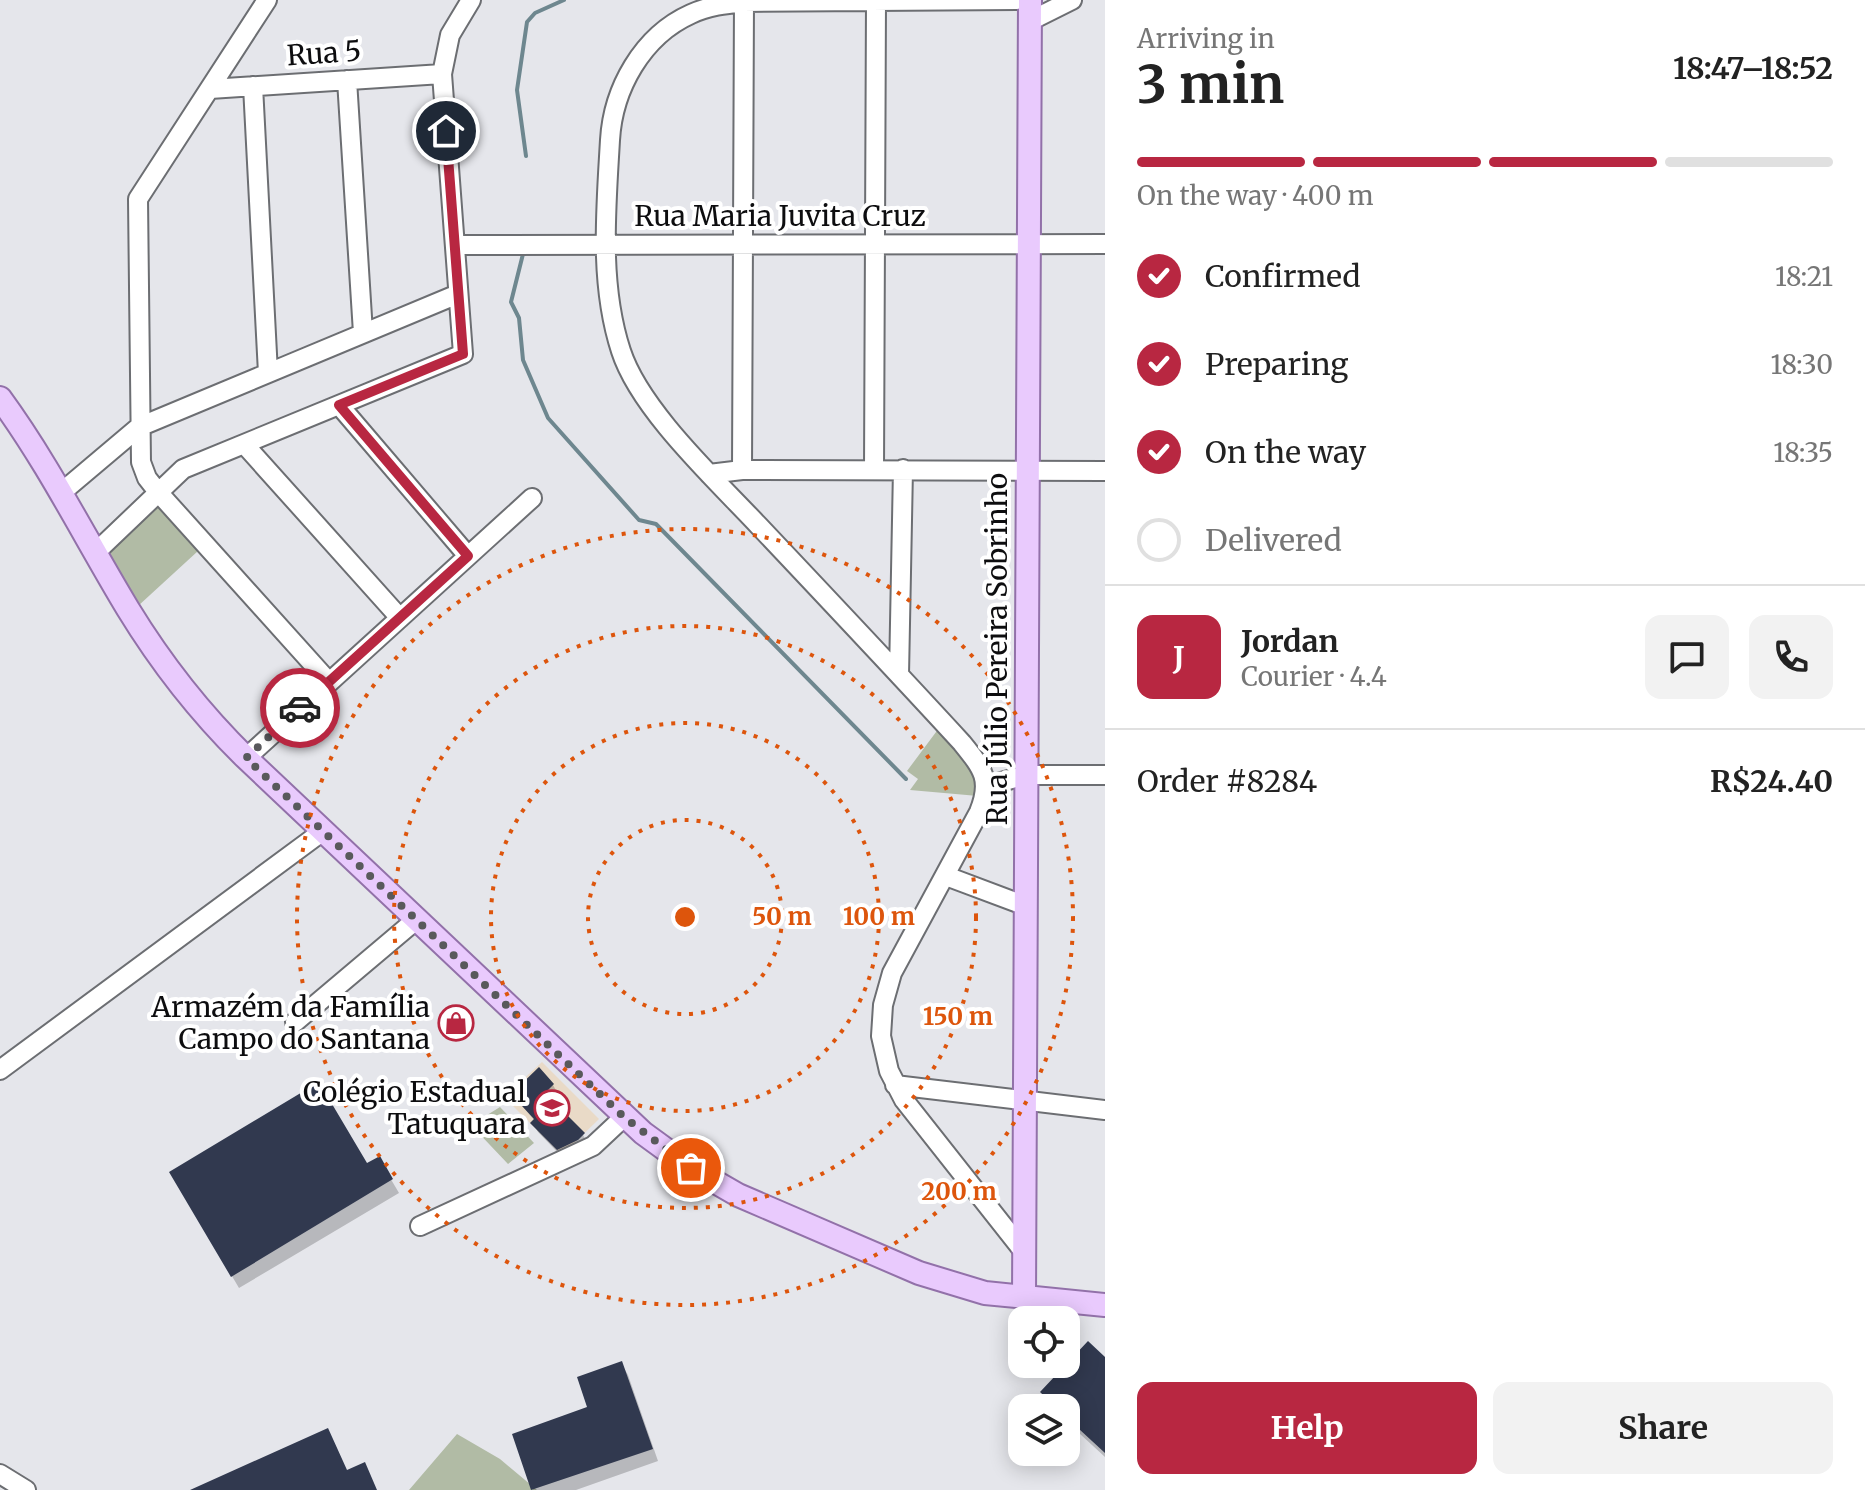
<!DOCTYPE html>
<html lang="en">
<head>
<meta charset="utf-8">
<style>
	body { margin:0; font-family:Merriweather,serif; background:#f2f2f2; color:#222; height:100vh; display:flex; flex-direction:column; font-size:30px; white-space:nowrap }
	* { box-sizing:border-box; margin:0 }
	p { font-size:26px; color:#767676 }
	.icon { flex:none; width:44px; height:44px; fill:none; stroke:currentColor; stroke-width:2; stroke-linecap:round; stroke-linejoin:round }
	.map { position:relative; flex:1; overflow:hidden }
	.sheet { display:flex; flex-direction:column; background:#fff; width:760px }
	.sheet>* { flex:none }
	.controls { position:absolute; left:1008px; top:1306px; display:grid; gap:16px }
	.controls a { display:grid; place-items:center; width:72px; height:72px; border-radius:16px; background:#fff; box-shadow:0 4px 20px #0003; font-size:40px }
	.pin { position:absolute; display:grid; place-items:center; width:68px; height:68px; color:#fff; margin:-34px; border:4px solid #fff; border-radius:50%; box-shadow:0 2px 8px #0007 }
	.courier { position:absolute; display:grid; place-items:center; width:80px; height:80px; margin:-40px; border:6px solid #b82741; border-radius:50%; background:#fff; color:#222; box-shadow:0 2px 10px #0007 }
	.summary em { font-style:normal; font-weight:700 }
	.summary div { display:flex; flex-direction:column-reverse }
	.summary { display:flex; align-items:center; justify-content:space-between; height:136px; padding:0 32px }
	h1 { font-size:52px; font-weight:700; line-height:60px }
	.bar { display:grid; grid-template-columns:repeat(4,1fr); gap:12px 8px; align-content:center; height:96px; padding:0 32px }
	.bar i { height:10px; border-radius:6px; background:#e0e0e0 }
	.bar .current { background:#b82741 }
	.bar p { grid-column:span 4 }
	.line { display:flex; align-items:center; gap:20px; padding:0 32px; border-top:2px solid #e0e0e0 }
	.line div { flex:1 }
	.round { display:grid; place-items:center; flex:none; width:84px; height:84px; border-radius:16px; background:#f2f2f2 }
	ol { padding:0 32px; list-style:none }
	li { display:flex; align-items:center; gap:24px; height:88px }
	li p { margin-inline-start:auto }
	li .icon { padding:8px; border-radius:50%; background:#b82741; color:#fff; stroke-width:4 }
	li:last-child { color:#767676 }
	li i { width:44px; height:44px; border:4px solid #e0e0e0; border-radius:50% }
	.button { display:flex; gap:16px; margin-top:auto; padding:16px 32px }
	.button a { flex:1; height:92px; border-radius:16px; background:#b82741; color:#fff; font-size:32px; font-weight:700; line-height:92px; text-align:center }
	.button a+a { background:#f2f2f2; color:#222 }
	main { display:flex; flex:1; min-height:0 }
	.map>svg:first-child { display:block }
	.education { fill:#e9dac7 }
	.green { fill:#b1bba5 }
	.shadow { fill:#0003 }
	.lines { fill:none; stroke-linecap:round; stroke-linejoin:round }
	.stream { stroke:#6e878f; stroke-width:4 }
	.building { fill:#31394f }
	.minor-casing { stroke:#6c6e72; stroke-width:22 }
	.major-casing { stroke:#9271a9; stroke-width:26 }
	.minor { stroke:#fff; stroke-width:18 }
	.major { stroke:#e9cafd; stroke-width:22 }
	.done { stroke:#59595c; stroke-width:8; stroke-dasharray:0 14.4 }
	.route { stroke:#b82741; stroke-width:10 }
	.ring { fill:none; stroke:#dd550c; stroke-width:4; stroke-dasharray:4 8 }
	.labels { text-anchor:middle; stroke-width:8; stroke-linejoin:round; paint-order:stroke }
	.street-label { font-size:28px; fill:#0d0d0f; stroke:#fff }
	.poi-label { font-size:28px; fill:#0d0d0f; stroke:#fff; text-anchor:end }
	.centre { fill:#dd550c; stroke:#fff; stroke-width:4 }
	.ring-label { font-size:24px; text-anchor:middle; font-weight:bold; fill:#dd550c; stroke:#fff; stroke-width:8; stroke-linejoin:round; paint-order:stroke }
</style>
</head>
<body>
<main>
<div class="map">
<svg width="1105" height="1490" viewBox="0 0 1105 1490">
	<rect width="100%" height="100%" fill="#e5e6eb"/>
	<path class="education" d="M542,1062l57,57 -37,36 -58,-58z"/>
	<path class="green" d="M157,505l41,46 -60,55 -32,-53z
		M939,728l35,42 4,26 -68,-6 8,-11 -11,-8z
		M500,1107l34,36 -26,21 -37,-39z
		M457,1434l43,25 37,31h-128z"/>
	<path class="shadow" d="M553,1085l5,9 -8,7 33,34 5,9 -25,14 -25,-26 -5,-9 2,-2 -22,-26z
		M379,1159l20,34 -160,95 -68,-115 195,-7z
		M1105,1360v97l-39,-36v-13h-13l-11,-15z
		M621,1363l7,12 30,86 -82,29h-43l-18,-55 75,-27z"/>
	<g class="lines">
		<path class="stream" d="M526,156l-9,-66 10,-68 8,-9 29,-13
			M523,254l-12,48 8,16 4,42 25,58 91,102 17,4 250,255"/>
	</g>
	<path class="building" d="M539,1067l15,17 -9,9 40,40 -7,7 -21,10 -27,-27 4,-4 -23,-25z
		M319,1082l48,81 13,-7 13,23 -162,98 -62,-105z
		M1088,1341l17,16v96l-39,-36v-9h-9l-17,-16z
		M622,1361l31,88 -122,41 -19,-56 75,-27 -10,-30z
		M328,1428l19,42 18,-8 12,28h-187z"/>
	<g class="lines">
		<defs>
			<path id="minor" d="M267,0l-129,199 3,263 6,16 11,14 171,190
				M1017,0l-273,2c-18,2 -36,4 -53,12 -49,22 -78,75 -81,126 -4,70 -11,144 11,211 19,59 95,129 138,175 68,72 136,144 203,217 21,26 30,37 17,69l-87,161 -9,32 -2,31 8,35 15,29 120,152
				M1030,21l42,-21
				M347,80l16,253
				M253,86l15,287
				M210,89l232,-15
				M455,245l650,-1
				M339,405l129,151
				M244,444l156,174
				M742,470l2,-470
				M874,470l2,-469
				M709,474l33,-4 363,1
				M62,492l77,-65 319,-133
				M95,553l88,-84 280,-115 -21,-280 8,-39 21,-35
				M899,675l4,-206
				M246,758l286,-260
				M987,786l39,-11h79
				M946,876l80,30
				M295,1022l122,-103
				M0,1070l323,-239
				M895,1085l210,25
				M420,1226l173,-80 31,-29
				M0,1474l26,16"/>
			<path id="major" d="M0,398c49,67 85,140 128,211 33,54 72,104 118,149l397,375 48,35 47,27 181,78 66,20 120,12
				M1024,1298l6,-1298"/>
		</defs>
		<use href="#minor" class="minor-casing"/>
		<use href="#major" class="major-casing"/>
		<use href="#minor" class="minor"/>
		<use href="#major" class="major"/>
	</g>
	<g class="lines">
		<path class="done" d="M300,708l-54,50 378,359 67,51"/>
		<path class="route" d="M300,708l168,-152 -129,-151 124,-51 -17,-223"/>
	</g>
	<g class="ring">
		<circle cx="685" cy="917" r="97"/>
		<circle cx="685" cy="917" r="194"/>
		<circle cx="685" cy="917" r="291"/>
		<circle cx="685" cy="917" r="388"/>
	</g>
	<defs>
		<symbol id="shop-ring" viewBox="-11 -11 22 22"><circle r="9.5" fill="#fff" stroke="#b82741" stroke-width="1.5"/><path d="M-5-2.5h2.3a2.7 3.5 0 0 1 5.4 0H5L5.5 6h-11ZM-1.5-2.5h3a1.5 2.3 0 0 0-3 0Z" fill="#b82741"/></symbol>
		<symbol id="school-ring" viewBox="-11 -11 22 22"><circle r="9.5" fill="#fff" stroke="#b82741" stroke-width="1.5"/><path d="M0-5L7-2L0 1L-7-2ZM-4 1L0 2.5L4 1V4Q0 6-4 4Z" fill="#b82741"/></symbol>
	</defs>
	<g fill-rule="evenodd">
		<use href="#shop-ring" x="436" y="1003" width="40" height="40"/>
		<use href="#school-ring" x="532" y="1088" width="40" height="40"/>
	</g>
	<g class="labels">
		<g class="street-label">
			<text transform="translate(324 53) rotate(-4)" y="10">Rua 5</text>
			<text x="780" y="226">Rua Maria Juvita Cruz</text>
			<text transform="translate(997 649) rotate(-90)" y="10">Rua Júlio Pereira Sobrinho</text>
		</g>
		<g class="poi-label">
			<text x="430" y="1017">Armazém da Família<tspan x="430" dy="32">Campo do Santana</tspan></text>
			<text x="526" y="1102">Colégio Estadual<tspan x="526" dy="32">Tatuquara</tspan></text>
		</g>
	</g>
	<circle cx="685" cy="917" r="12" class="centre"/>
	<g class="ring-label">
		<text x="782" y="925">50 m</text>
		<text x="879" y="925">100 m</text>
		<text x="958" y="1025">150 m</text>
		<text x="959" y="1200">200 m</text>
	</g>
</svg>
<div class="controls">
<a><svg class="icon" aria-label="locate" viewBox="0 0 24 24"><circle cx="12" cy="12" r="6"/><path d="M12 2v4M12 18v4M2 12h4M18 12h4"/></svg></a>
<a><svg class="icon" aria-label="layers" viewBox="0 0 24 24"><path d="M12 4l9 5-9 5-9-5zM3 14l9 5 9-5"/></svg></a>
</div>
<div class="pin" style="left:691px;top:1168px;background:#ea580c"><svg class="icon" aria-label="bag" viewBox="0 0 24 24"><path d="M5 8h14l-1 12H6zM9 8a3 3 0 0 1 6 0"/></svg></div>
<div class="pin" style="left:446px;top:131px;background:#1f2937"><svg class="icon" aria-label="home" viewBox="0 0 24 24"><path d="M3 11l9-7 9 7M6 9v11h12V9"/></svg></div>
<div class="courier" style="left:300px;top:708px"><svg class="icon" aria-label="car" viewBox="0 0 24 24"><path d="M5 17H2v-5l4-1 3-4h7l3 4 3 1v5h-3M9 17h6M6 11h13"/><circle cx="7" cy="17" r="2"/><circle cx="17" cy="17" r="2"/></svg></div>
</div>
<section class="sheet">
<div class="summary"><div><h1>3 min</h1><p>Arriving in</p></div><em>18:47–18:52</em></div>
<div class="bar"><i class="current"></i><i class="current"></i><i class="current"></i><i></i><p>On the way · 400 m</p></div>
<ol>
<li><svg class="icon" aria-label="check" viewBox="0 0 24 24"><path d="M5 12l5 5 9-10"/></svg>Confirmed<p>18:21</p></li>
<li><svg class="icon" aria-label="check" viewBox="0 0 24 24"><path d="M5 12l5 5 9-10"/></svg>Preparing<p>18:30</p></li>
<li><svg class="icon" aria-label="check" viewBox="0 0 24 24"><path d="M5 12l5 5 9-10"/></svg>On the way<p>18:35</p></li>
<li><i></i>Delivered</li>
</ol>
<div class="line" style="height:144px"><b class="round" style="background:#b82741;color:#fff">J</b><div><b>Jordan</b><p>Courier · 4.4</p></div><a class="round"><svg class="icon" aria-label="chat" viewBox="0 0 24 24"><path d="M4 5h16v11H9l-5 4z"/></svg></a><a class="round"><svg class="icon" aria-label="phone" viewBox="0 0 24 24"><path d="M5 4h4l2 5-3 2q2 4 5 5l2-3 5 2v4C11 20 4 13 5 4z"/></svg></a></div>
<div class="line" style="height:104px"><div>Order #8284</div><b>R$24.40</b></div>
<div class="button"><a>Help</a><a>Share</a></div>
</section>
</main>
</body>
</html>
